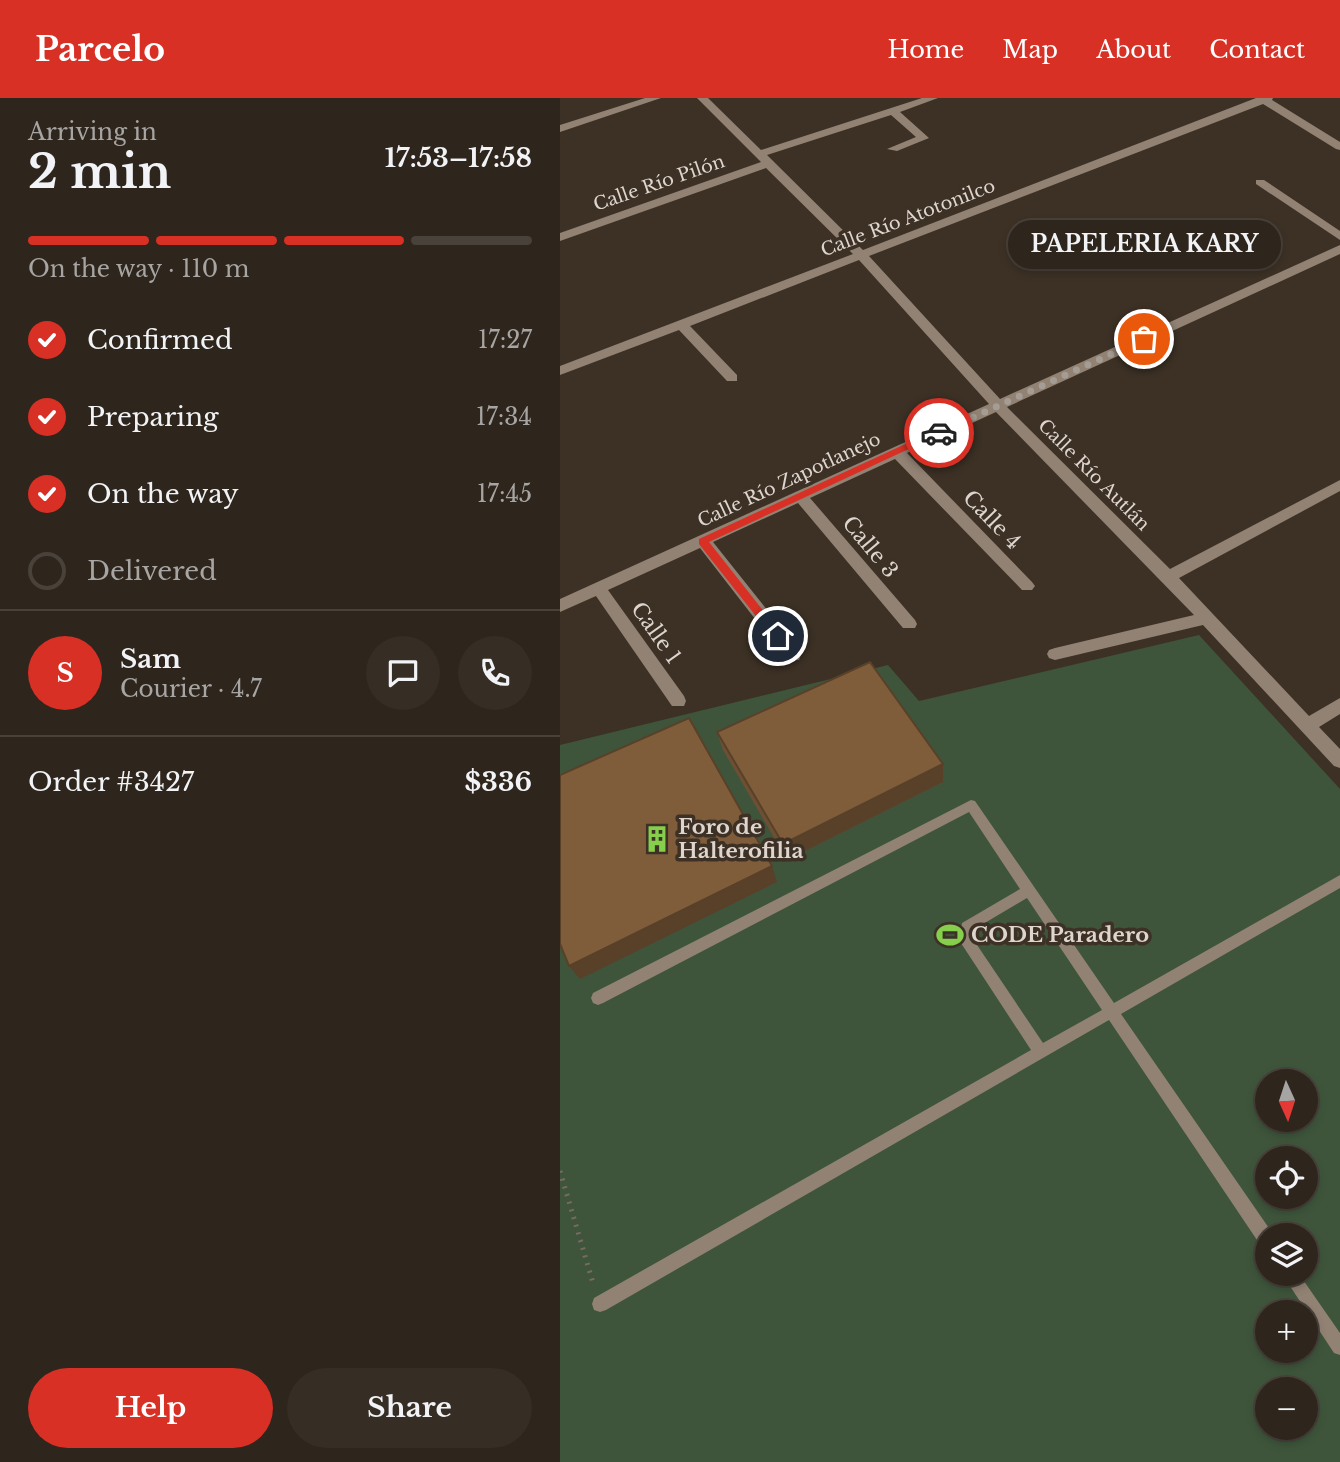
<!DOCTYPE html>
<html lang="en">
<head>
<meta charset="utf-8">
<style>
	body { margin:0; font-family:"Libre Baskerville",serif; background:#362d25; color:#f1f3f6; height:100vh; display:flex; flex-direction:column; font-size:26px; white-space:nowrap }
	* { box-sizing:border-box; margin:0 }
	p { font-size:23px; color:#a7a5a3 }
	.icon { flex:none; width:38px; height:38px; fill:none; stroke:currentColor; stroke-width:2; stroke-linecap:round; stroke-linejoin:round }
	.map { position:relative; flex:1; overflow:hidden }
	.drawer { display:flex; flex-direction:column; background:#2e251c; width:560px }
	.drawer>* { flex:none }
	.needle { width:46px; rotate:177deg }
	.fabs { position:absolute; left:695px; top:971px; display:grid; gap:14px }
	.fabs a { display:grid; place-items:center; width:63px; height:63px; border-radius:50%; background:#2e251c; box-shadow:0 4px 10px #0003,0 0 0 2px #49423b; font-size:35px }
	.pin { position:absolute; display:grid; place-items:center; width:60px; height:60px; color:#fff; margin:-30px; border:4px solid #fff; border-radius:50%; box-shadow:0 2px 7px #0007 }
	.courier { position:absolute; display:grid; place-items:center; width:70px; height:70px; margin:-35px; border:5px solid #d93025; border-radius:50%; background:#fff; color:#222; box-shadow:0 2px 9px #0007 }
	.bubble { position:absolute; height:49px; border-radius:24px; background:#2e251c; box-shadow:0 4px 10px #0003,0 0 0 2px #49423b; font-size:23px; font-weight:700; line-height:49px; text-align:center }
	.head em { font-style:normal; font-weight:700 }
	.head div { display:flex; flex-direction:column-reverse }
	.head { display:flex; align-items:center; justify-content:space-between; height:119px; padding:0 28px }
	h1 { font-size:46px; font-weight:700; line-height:52px }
	.bar { display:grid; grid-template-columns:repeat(4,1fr); gap:10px 7px; align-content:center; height:84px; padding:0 28px }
	.bar i { height:9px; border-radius:5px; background:#49423b }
	.bar .on { background:#d93025 }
	.bar p { grid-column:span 4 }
	.line { display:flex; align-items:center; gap:18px; padding:0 28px; border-top:2px solid #49423b }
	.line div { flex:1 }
	.round { display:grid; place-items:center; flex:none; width:74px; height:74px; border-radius:37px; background:#362d25 }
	ol { padding:0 28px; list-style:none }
	li { display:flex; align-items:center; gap:21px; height:77px }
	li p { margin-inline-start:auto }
	li .icon { padding:7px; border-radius:50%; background:#d93025; color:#fff; stroke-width:4 }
	li:last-child { color:#a7a5a3 }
	li i { width:38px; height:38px; border:4px solid #49423b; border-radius:50% }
	.action { display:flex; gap:14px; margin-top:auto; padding:14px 28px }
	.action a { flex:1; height:80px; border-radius:42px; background:#d93025; color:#fff; font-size:28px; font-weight:700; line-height:80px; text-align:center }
	.action a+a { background:#362d25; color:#f1f3f6 }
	header { display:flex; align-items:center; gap:42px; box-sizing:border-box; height:98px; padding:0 35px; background:#d93025; color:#fff }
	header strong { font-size:33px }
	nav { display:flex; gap:38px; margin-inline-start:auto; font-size:24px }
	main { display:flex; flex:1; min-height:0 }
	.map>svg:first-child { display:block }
	.green { fill:#3e553b; fill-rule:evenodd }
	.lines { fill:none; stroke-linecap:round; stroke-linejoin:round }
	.path { stroke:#766b61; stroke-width:5; stroke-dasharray:2 6; stroke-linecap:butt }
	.service { fill:#918274; fill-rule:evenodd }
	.minor { fill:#918274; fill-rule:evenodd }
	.wall { fill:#6d5033 }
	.shaded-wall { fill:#594129 }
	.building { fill:#7f5d3b; stroke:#594129; stroke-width:2 }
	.route { fill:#d93025 }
	.done { stroke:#a59c93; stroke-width:7; stroke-dasharray:0 12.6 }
	.labels { text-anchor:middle; stroke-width:7; stroke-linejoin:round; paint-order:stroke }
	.far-street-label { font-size:18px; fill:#ddd5ce; stroke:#3d3125 }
	.street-label { font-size:21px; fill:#ddd5ce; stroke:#3d3125 }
	.poi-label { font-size:21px; font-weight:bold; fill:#ddd5ce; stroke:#3d3125; text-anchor:start }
</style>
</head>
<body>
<header>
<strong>Parcelo</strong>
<nav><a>Home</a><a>Map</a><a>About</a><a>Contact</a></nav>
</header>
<main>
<section class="drawer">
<div class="head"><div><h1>2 min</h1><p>Arriving in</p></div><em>17:53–17:58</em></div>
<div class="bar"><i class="on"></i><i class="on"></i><i class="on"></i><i></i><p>On the way · 110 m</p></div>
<ol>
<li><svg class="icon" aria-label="check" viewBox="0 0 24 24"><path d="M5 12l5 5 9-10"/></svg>Confirmed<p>17:27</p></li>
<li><svg class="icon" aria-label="check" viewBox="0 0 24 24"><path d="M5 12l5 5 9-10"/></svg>Preparing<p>17:34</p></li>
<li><svg class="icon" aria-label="check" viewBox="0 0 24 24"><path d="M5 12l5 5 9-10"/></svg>On the way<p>17:45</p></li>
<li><i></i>Delivered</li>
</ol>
<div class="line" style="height:126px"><b class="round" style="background:#d93025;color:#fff">S</b><div><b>Sam</b><p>Courier · 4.7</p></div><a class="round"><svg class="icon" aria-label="chat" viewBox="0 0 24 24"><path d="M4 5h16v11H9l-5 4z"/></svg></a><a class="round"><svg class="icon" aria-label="phone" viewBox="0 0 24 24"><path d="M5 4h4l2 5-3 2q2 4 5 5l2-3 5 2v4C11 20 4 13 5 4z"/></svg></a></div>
<div class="line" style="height:91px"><div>Order #3427</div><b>$336</b></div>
<div class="action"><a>Help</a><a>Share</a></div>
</section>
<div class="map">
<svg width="780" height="1364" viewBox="0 0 780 1364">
	<rect width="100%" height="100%" fill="#3d3125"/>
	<path class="green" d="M639,537l141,154v673h-780v-717l328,-80 31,36zM707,984h39v38h-39zM707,1060h39v39h-39zM707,1138h39v38h-39zM707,1214h39v39h-39zM707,1292h39v38h-39z"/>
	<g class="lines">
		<path class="path" d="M0,1073l33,112"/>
		<path class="service" d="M411,702l4,1 139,202 226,-128v13l-219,126 152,220 -6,2v12l-6,-2 -152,-226 -503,290 -6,2 -6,-2 -2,-6 2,-6 437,-248 -72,-110 3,-17 58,-34 -51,-77 -366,191 -5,2 -5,-2 -2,-5 2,-5zM467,800l75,112 -59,33 -70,-104v-9z
			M722,1176h17l41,59v22l-6,-2z"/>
		<path class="minor" d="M85,0h16l-101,34v-7z
			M137,0h11l53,52 161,-52h16l-38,14 29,26 -32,13 -10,-2 29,-12 -25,-22 -124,40 96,95 393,-152h17l-1,2 68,42v8l-4,-1 -73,-45 -394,152 131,143 340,-154v9l-333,153 163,162 170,-89v11l-161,87 130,138 31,-18v16l-21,13 21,22v19l-6,-2 -131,-141 -148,35 -6,-2 -2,-4 2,-4 6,-2 139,-33 -198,-203 -89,41 125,129 3,4 -3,4h-10l-127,-131 -85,39 105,122 2,4 -2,4h-12l-105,-125 -85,39 86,108 2,5 -2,5h-12l-87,-112 -92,42 76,106 2,5 -2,5h-12l-76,-110 -36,16v-13l429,-195 -130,-144 -169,66 47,49v6h-10l-48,-51 -119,45v-9l293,-112 -87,-86 -206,73v-8l201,-71z
			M696,82h8l76,51v9l-84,-56z"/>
	</g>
	<path class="wall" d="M157,634l226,32v18l-156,78 -64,-110z"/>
	<path class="shaded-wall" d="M383,666v18l-156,78 -4,-16z
		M212,768l5,16 -197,97 -11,-13z"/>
	<path class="building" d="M310,564l73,102 -160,80 -66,-112z
		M129,620l83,148 -203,100 -9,-22v-169z"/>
	<path class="route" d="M376,332l7,3 -234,109 74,94 -5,4 -4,-1 -75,-95v-5z"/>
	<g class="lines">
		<path class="done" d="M379,335l205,-94"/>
	</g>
	<defs>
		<symbol id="building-bare" viewBox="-9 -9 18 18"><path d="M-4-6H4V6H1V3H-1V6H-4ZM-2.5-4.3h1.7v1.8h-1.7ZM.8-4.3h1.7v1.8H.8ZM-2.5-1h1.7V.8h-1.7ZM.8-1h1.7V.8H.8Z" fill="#85cf4c" stroke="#3d3125" stroke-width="2.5" paint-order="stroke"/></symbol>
		<symbol id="stadium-bare" viewBox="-9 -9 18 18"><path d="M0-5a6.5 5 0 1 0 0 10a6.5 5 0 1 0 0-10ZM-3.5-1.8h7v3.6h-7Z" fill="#85cf4c" stroke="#3d3125" stroke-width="2.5" paint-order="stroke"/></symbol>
	</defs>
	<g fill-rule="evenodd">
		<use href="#building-bare" x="78" y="722" width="38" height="38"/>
		<use href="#stadium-bare" x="371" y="818" width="38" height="38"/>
	</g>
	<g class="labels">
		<g class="far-street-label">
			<text transform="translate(99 85) rotate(-19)" y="6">Calle Río Pilón</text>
			<text transform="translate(348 120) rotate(-21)" y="6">Calle Río Atotonilco</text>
			<text transform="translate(534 377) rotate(45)" y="6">Calle Río Autlán</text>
			<text transform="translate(229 382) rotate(-25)" y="6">Calle Río Zapotlanejo</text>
		</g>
		<g class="street-label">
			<text transform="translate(432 422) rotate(46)" y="7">Calle 4</text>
			<text transform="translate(310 449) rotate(50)" y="7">Calle 3</text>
			<text transform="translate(96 535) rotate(55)" y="7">Calle 1</text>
		</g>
		<g class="poi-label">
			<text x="118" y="736">Foro de<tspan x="118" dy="24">Halterofilia</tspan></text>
			<text x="411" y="844">CODE Paradero</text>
		</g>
	</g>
</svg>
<div class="fabs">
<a><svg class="needle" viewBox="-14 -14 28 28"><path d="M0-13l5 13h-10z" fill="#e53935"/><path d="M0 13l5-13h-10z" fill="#a7a5a3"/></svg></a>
<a><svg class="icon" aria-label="locate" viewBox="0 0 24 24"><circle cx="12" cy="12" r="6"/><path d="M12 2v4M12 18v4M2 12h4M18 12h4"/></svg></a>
<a><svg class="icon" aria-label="layers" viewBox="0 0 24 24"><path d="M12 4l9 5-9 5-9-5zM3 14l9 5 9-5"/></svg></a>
<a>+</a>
<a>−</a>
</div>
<div class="pin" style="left:584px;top:241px;background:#ea580c"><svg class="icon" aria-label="bag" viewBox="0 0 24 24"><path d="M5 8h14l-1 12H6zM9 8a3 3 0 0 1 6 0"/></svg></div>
<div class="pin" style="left:218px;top:538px;background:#1f2937"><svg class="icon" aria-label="home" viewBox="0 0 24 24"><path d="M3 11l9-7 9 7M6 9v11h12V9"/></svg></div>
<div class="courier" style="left:379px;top:335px"><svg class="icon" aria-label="car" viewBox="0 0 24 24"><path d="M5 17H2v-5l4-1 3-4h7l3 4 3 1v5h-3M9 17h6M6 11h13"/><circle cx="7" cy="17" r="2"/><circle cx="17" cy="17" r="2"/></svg></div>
<div class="bubble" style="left:448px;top:122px;width:273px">PAPELERIA KARY</div>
</div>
</main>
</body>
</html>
